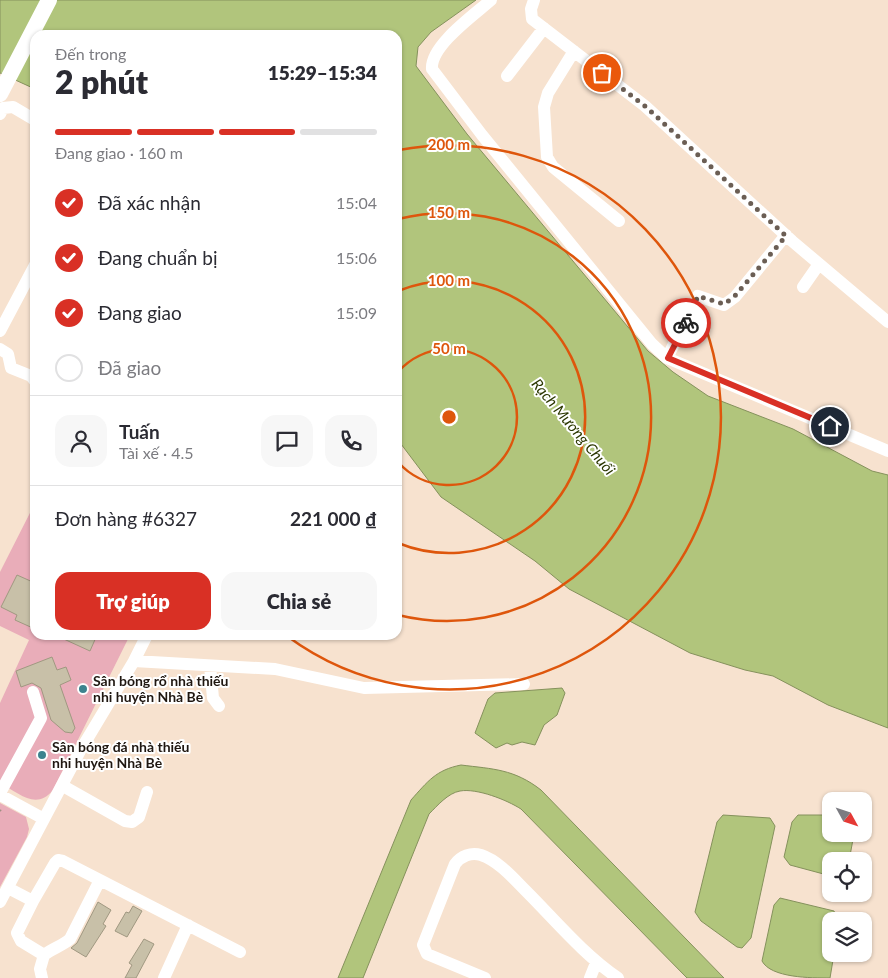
<!DOCTYPE html>
<html lang="vi">
<head>
<meta charset="utf-8">
<style>
	body { margin:0; font-family:Lato,sans-serif; background:#f7f7f7; color:#2b2b33; height:100vh; display:flex; flex-direction:column; font-size:19px; white-space:nowrap }
	* { box-sizing:border-box; margin:0 }
	p { font-size:16px; color:#7c7c81 }
	.icon { flex:none; width:28px; height:28px; fill:none; stroke:currentColor; stroke-width:2; stroke-linecap:round; stroke-linejoin:round }
	.map { position:relative; flex:1; overflow:hidden }
	.panel { position:absolute; left:30px; top:30px; width:372px; height:610px; display:flex; flex-direction:column; background:#fff; border-radius:15px; box-shadow:0 1px 4px #0004 }
	.panel>* { flex:none }
	.needle { width:32px; rotate:130deg }
	.controls { position:absolute; left:822px; top:792px; display:grid; gap:10px }
	.controls a { display:grid; place-items:center; width:50px; height:50px; border-radius:10px; background:#fff; box-shadow:0 1px 4px #0004; font-size:25px }
	.pin { position:absolute; display:grid; place-items:center; width:42px; height:42px; color:#fff; margin:-21px; border:2px solid #fff; border-radius:50%; box-shadow:0 1px 5px #0007 }
	.courier { position:absolute; display:grid; place-items:center; width:50px; height:50px; margin:-25px; border:4px solid #d93025; border-radius:50%; background:#fff; color:#222; box-shadow:0 1px 6px #0007 }
	.headline em { font-style:normal; font-weight:800 }
	.headline div { display:flex; flex-direction:column-reverse }
	.headline { display:flex; align-items:center; justify-content:space-between; height:85px; padding:0 25px }
	h1 { font-size:32px; font-weight:800; line-height:38px }
	.bar { display:grid; grid-template-columns:repeat(4,1fr); gap:8px 5px; align-content:center; height:60px; padding:0 25px }
	.bar i { height:6px; border-radius:4px; background:#e1e1e2 }
	.bar .selected { background:#d93025 }
	.bar p { grid-column:span 4 }
	.line { display:flex; align-items:center; gap:12px; padding:0 25px; border-top:1px solid #e1e1e2 }
	.line div { flex:1 }
	.round { display:grid; place-items:center; flex:none; width:52px; height:52px; border-radius:15px; background:#f7f7f7 }
	ol { padding:0 25px; list-style:none }
	li { display:flex; align-items:center; gap:15px; height:55px }
	li p { margin-inline-start:auto }
	li .icon { padding:5px; border-radius:50%; background:#d93025; color:#fff; stroke-width:4 }
	li:last-child { color:#7c7c81 }
	li i { width:28px; height:28px; border:2px solid #e1e1e2; border-radius:50% }
	.action { display:flex; gap:10px; margin-top:auto; padding:10px 25px }
	.action a { flex:1; height:58px; border-radius:15px; background:#d93025; color:#fff; font-size:20px; font-weight:800; line-height:58px; text-align:center }
	.action a+a { background:#f7f7f7; color:#2b2b33 }
	.map>svg:first-child { display:block }
	.green { fill:#e9adb9 }
	.water { fill:#b1c57c; stroke:#85915c }
	.building { fill:#c8c0a8; stroke:#a09881 }
	.lines { fill:none; stroke-linecap:round; stroke-linejoin:round }
	.path { stroke:#9f8f82; stroke-width:2; stroke-dasharray:2.5 4; stroke-linecap:butt }
	.minor { stroke:#fff; stroke-width:12 }
	.major { stroke:#fff; stroke-width:16 }
	.done { stroke:#6b5e54; stroke-width:5; stroke-dasharray:0 9 }
	.route { stroke:#d93025; stroke-width:6 }
	.ring { fill:none; stroke:#de560c; stroke-width:2.5 }
	.poi-dot { fill:#3c838e; stroke:#fff; stroke-width:2 }
	.labels { text-anchor:middle; stroke-width:4; stroke-linejoin:round; paint-order:stroke }
	.poi-label { font-size:14px; font-weight:bold; fill:#1f1711; stroke:#fff; text-anchor:start }
	.water-label { font-size:15px; font-style:italic; fill:#2b3700; stroke:#fff }
	.centre { fill:#de560c; stroke:#fff; stroke-width:2.5 }
	.ring-label { font-size:15px; text-anchor:middle; font-weight:bold; fill:#de560c; stroke:#fff; stroke-width:4; stroke-linejoin:round; paint-order:stroke }
</style>
</head>
<body>
<div class="map">
<svg width="888" height="978" viewBox="0 0 888 978">
	<rect width="100%" height="100%" fill="#f7e2cf"/>
	<path class="green" d="M35,503v132h95l-77,155c-17,21 -34,3 -53,-7v-80l29,-63 -29,-14v-54z
		M0,803l26,14 3,12 -2,8 -27,50z"/>
	<path class="water" d="M0,0h476l-45,32 -13,15 -2,19 51,68 181,217 25,21 35,24 85,33 79,42 16,4v253l-60,-23 -55,-29 -28,-6 -55,-17 -121,-64 -34,-28 -94,-64 -43,-57v-405h-363v54l-35,-16z
		M562,688l3,5 -8,22 -13,10 -9,20 -13,-3 -10,3 -5,-2 -11,5 -21,-15 13,-34 7,-6z
		M461,765c32,4 53,4 80,25l183,188h-37l-166,-169c-14,-9 -44,-21 -61,-18 -12,2 -23,15 -31,23l-66,164h-25l73,-178c17,-19 25,-30 50,-35z
		M723,815l47,3 5,8 -24,112 -9,10 -5,-1 -36,-26 -6,-9 22,-90z
		M798,815h33v19h23l-5,27h-18v15l-41,-11 -6,-8 8,-35z
		M780,898l54,13 4,10h-7v33h3l-4,24c-19,0 -59,0 -68,-17l12,-56z"/>
	<path class="building" d="M17,575l18,8v46l-20,-9 2,-5 -16,-8z
		M55,635h42l-7,16z
		M52,657l5,13 9,-3 5,13 -11,5 15,43 -3,5 -7,-1 -14,-12 -10,-32 -9,-5 -11,4 -5,-16z
		M98,902l13,8 -8,14 3,2 -20,31 -15,-9 6,-5z
		M133,906l9,5 -15,26 -12,-6 11,-19 3,1z
		M144,939l10,5 -18,34h-11l7,-13 -3,-2z"/>
	<g class="lines">
		<path class="path" d="M0,810l1,1"/>
		<path class="minor" d="M491,0c-17,15 -61,46 -59,69l50,66 170,209 15,14 221,93
			M534,0l-3,9 1,10 113,87 147,135 96,81
			M574,51l-26,42 -4,14 3,50 6,10 66,54
			M507,76l37,-48
			M0,114l3,-6 10,-1 22,13
			M803,287l16,-23
			M0,331l35,-66
			M0,349l8,5 3,14 20,8 4,5
			M667,358l31,-62 26,9 11,-8 51,-62
			M134,661l141,8 89,19 160,-4
			M210,666l3,32 6,8
			M63,786l62,35 7,1 7,-5 8,-25
			M0,793l41,-75 -8,-26
			M0,795l44,24
			M8,888l25,13 22,-38 3,-3 5,1 177,91
			M33,901l-16,32 4,8 23,14 -4,14 2,9
			M0,902l80,-151 54,-90 13,-26
			M44,955c9,-7 18,-9 26,-16l30,-59
			M164,978l24,-53
			M485,978l-58,-24 -4,-9 32,-81c6,-8 16,-12 26,-9 18,6 33,24 45,36 30,30 57,63 92,87
			M590,978l6,-15"/>
		<path class="major" d="M0,94l49,-94"/>
	</g>
	<g class="lines">
		<path class="done" d="M602,73l43,33 141,130 -52,61 -10,7 -26,-8 -12,27"/>
		<path class="route" d="M686,323l-18,35 162,68"/>
	</g>
	<g class="ring">
		<path d="M398 372A68 68 0 1 1 398 462"/>
		<path d="M398 291A136 136 0 1 1 398 543"/>
		<path d="M398 219A204 204 0 1 1 398 615"/>
		<path d="M399 150A272 272 0 1 1 287 636"/>
	</g>
	<g class="poi-dot">
		<circle cx="83" cy="689" r="5"/>
		<circle cx="42" cy="755" r="5"/>
	</g>
	<g class="labels">
		<g class="poi-label">
			<text x="93" y="686">Sân bóng rổ nhà thiếu<tspan x="93" dy="16">nhi huyện Nhà Bè</tspan></text>
			<text x="52" y="752">Sân bóng đá nhà thiếu<tspan x="52" dy="16">nhi huyện Nhà Bè</tspan></text>
		</g>
		<g class="water-label">
			<text transform="translate(573 427) rotate(50)" y="5">Rạch Mương Chuối</text>
		</g>
	</g>
	<circle cx="449" cy="417" r="8" class="centre"/>
	<g class="ring-label">
		<text x="449" y="150">200 m</text>
		<text x="449" y="218">150 m</text>
		<text x="449" y="286">100 m</text>
		<text x="449" y="354">50 m</text>
	</g>
</svg>
<div class="controls">
<a><svg class="needle" viewBox="-14 -14 28 28"><path d="M0-13l5 13h-10z" fill="#e53935"/><path d="M0 13l5-13h-10z" fill="#7c7c81"/></svg></a>
<a><svg class="icon" aria-label="locate" viewBox="0 0 24 24"><circle cx="12" cy="12" r="6"/><path d="M12 2v4M12 18v4M2 12h4M18 12h4"/></svg></a>
<a><svg class="icon" aria-label="layers" viewBox="0 0 24 24"><path d="M12 4l9 5-9 5-9-5zM3 14l9 5 9-5"/></svg></a>
</div>
<div class="pin" style="left:602px;top:73px;background:#ea580c"><svg class="icon" aria-label="bag" viewBox="0 0 24 24"><path d="M5 8h14l-1 12H6zM9 8a3 3 0 0 1 6 0"/></svg></div>
<div class="pin" style="left:830px;top:426px;background:#1f2937"><svg class="icon" aria-label="home" viewBox="0 0 24 24"><path d="M3 11l9-7 9 7M6 9v11h12V9"/></svg></div>
<div class="courier" style="left:686px;top:323px"><svg class="icon" aria-label="bike" viewBox="0 0 24 24"><circle cx="6" cy="16" r="4"/><circle cx="18" cy="16" r="4"/><path d="M6 16l4-8h5l3 8M10 8l3 8H6M13 5h3"/></svg></div>
<section class="panel">
<div class="headline"><div><h1>2 phút</h1><p>Đến trong</p></div><em>15:29–15:34</em></div>
<div class="bar"><i class="selected"></i><i class="selected"></i><i class="selected"></i><i></i><p>Đang giao · 160 m</p></div>
<ol>
<li><svg class="icon" aria-label="check" viewBox="0 0 24 24"><path d="M5 12l5 5 9-10"/></svg>Đã xác nhận<p>15:04</p></li>
<li><svg class="icon" aria-label="check" viewBox="0 0 24 24"><path d="M5 12l5 5 9-10"/></svg>Đang chuẩn bị<p>15:06</p></li>
<li><svg class="icon" aria-label="check" viewBox="0 0 24 24"><path d="M5 12l5 5 9-10"/></svg>Đang giao<p>15:09</p></li>
<li><i></i>Đã giao</li>
</ol>
<div class="line" style="height:90px"><a class="round"><svg class="icon" aria-label="person" viewBox="0 0 24 24"><circle cx="12" cy="8" r="4"/><path d="M4 21q1-7 8-7t8 7"/></svg></a><div><b>Tuấn</b><p>Tài xế · 4.5</p></div><a class="round"><svg class="icon" aria-label="chat" viewBox="0 0 24 24"><path d="M4 5h16v11H9l-5 4z"/></svg></a><a class="round"><svg class="icon" aria-label="phone" viewBox="0 0 24 24"><path d="M5 4h4l2 5-3 2q2 4 5 5l2-3 5 2v4C11 20 4 13 5 4z"/></svg></a></div>
<div class="line" style="height:65px"><div>Đơn hàng #6327</div><b>221 000 ₫</b></div>
<div class="action"><a>Trợ giúp</a><a>Chia sẻ</a></div>
</section>
</div>
</body>
</html>
